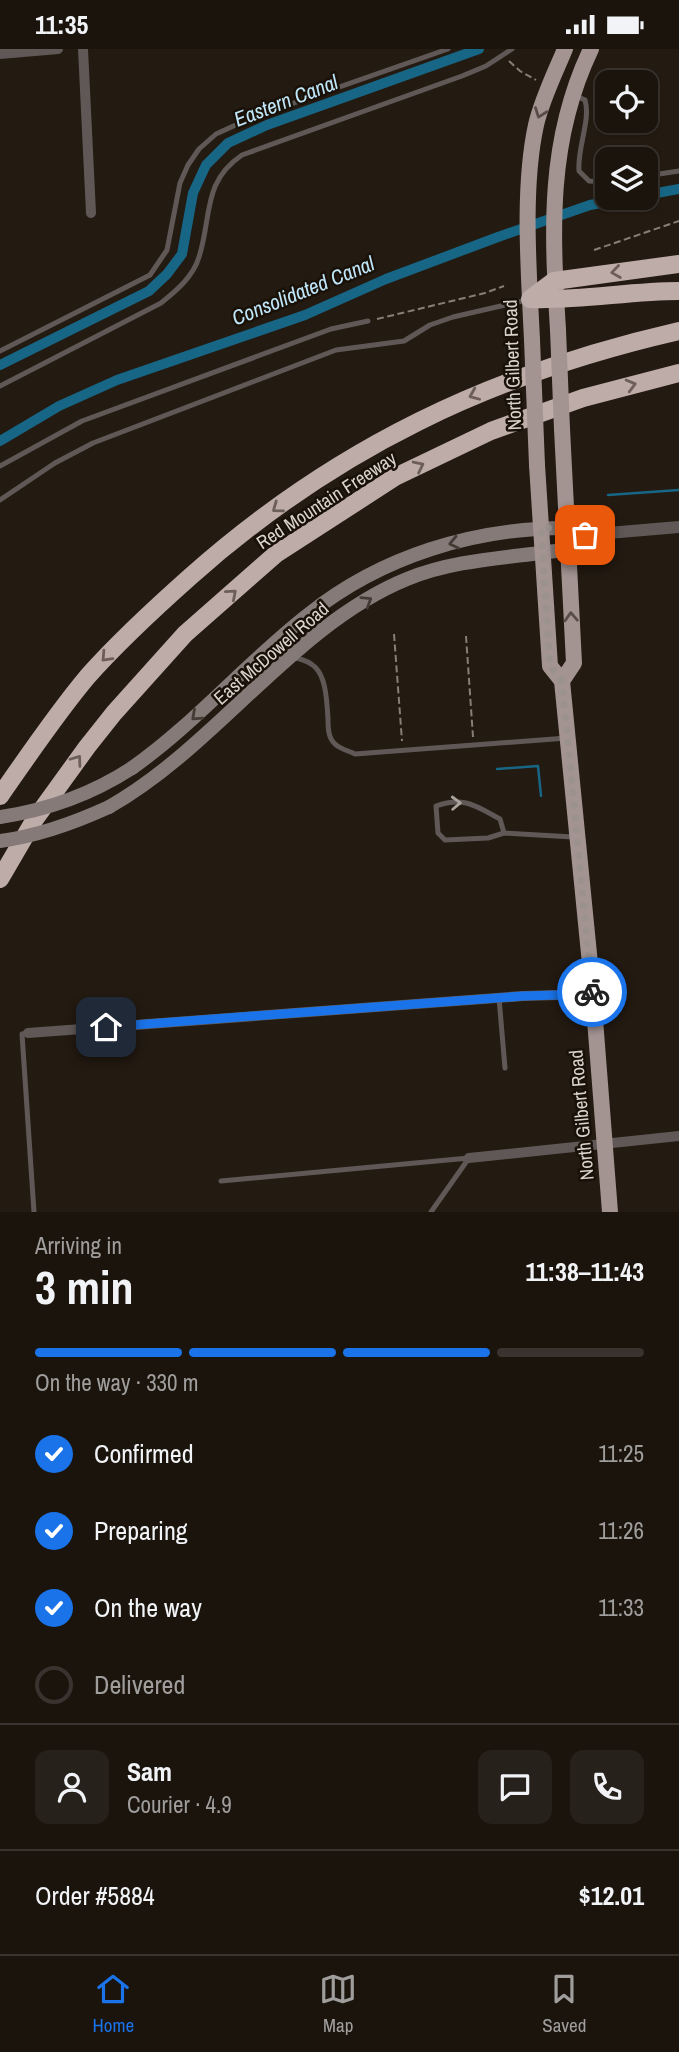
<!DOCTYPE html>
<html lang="en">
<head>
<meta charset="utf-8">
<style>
	body { margin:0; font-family:"Archivo Narrow",sans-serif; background:#27211b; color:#f1f3f6; height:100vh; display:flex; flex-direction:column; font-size:26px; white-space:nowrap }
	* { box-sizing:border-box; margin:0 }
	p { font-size:23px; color:#9f9e9d }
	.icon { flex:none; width:38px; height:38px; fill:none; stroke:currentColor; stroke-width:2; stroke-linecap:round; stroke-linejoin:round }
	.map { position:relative; height:1163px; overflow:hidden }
	.details { display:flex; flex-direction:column; background:#1a140d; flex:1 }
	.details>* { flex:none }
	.buttons { position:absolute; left:595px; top:21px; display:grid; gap:14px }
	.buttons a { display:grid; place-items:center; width:63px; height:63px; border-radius:14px; background:#1a140d; box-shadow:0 2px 5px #0004,0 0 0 2px #38332e; font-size:35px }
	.pin { position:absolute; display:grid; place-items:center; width:60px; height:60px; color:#fff; margin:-30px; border-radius:14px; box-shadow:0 4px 10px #0006 }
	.courier { position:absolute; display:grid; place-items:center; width:70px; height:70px; margin:-35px; border:5px solid #1a73e8; border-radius:50%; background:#fff; color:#222; box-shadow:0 2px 9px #0007 }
	.summary em { font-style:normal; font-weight:800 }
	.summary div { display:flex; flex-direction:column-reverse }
	.summary { display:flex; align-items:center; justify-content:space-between; height:119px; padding:0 35px }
	h1 { font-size:46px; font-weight:800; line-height:52px }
	.bar { display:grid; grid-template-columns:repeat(4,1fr); gap:10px 7px; align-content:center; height:84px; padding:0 35px }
	.bar i { height:9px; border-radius:5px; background:#38332e }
	.bar .selected { background:#1a73e8 }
	.bar p { grid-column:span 4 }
	.line { display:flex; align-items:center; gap:18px; padding:0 35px; border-top:2px solid #38332e }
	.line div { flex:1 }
	.round { display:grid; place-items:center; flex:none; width:74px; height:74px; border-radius:14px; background:#27211b }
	ol { padding:0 35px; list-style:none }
	li { display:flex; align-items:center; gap:21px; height:77px }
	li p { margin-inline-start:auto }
	li .icon { padding:7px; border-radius:50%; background:#1a73e8; color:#fff; stroke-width:4 }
	li:last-child { color:#9f9e9d }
	li i { width:38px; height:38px; border:4px solid #38332e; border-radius:50% }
	.status { display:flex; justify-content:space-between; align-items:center; height:49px; padding:0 35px; background:#1a140d; direction:ltr }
	.status svg { height:19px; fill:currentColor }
	.dock { display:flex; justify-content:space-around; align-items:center; height:98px; border-top:2px solid #38332e; background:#1a140d; font-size:19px; color:#9f9e9d }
	.dock a { display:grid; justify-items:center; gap:4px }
	.dock .selected { color:#1a73e8 }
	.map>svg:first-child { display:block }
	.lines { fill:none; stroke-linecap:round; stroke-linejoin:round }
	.stream { stroke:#176686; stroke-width:2.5 }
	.canal { stroke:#176686; stroke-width:10 }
	.path { stroke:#877f78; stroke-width:2; stroke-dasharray:7 3.5; stroke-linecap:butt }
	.service { stroke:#5f5856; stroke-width:5 }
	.minor { stroke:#5f5856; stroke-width:10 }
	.tertiary { stroke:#5f5856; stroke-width:12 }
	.secondary { stroke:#857a78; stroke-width:14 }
	.primary { stroke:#a39492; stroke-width:16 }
	.motorway { stroke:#beaca9; stroke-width:18 }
	.secondary-bridge { stroke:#857a78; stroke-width:14 }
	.primary-bridge { stroke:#a39492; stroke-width:16 }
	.oneway { stroke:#574c46 }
	.oneway2 { stroke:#6c5e58 }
	.oneway3 { stroke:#443b35 }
	.oneway4 { stroke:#a9a29d }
	.done { stroke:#9a928b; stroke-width:7; stroke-dasharray:0 12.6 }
	.route { stroke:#1a73e8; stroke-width:9 }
	.labels { text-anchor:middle; stroke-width:5; stroke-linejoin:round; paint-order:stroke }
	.street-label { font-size:19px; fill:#dad3cd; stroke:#191108 }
	.water-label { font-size:21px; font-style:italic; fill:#c1e7fa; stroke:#191108 }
</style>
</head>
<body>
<div class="status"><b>11:35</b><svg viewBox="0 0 49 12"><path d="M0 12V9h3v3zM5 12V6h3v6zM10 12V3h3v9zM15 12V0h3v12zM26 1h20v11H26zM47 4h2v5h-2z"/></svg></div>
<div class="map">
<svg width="679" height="1163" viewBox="0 0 679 1163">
	<rect width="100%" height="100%" fill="#231a11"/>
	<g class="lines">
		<path class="stream" d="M608,446l71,-5
			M497,720l41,-3 3,30"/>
		<path class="canal" d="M646,146l33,-6
			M0,316l149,-74 18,-17 15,-20 11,-61 13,-28 22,-22 39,-18 212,-76
			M0,392l59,-35 58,-26 188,-65 81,-36 112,-42 92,-32 39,-7"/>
		<path class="path" d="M509,12l11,10 16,9
			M594,201l85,-29
			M377,270l108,-26 19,-7
			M394,585l8,107
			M466,587l7,101"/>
		<path class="service" d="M576,47l9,4c6,20 -8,48 -6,71l10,10 18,1
			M646,127l33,-5
			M0,302l150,-76 17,-25 13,-67 8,-18 11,-16 17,-15 35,-16 197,-69
			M0,337l161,-83c15,-12 32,-26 38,-46 13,-40 3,-75 43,-102l220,-79 24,-10 26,-17
			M0,417l82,-45 249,-92 37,-8
			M0,451l55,-37 38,-20 243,-93 68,-9 26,-16 23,-8 74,-17
			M264,606c55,2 61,10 64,64 0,8 0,19 7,25 5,5 14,7 20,10l212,-16
			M504,784l-4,-14c-24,-13 -36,-23 -64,-13l2,27 7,7 43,-2 16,-5 69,4
			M499,949l6,70
			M28,984l-6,1 12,178
			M221,1132l248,-23
			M431,1163l38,-54"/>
		<path class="minor" d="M83,0l8,164
			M0,5l58,-5
			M28,984l495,-37 70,-2
			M469,1109l210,-22"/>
		<path class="tertiary" d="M567,479l18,7 94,-8"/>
		<path class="secondary" d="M132,719c64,-45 115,-106 177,-154 73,-58 165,-86 258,-86
			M109,758c108,-61 185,-182 298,-228 51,-21 108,-21 161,-30"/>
		<path class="primary" d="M558,281c-6,-99 -11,-189 33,-281
			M532,291c-3,-66 -10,-151 4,-215 6,-26 19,-52 29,-76
			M562,380l12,234 -12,18
			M537,416l13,201 12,15 31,313 17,218"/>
		<path class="motorway" d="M530,250l24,-18 125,-17
			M530,250c50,2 99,-8 149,-8
			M0,747c28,-40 56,-82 88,-120 32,-36 67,-68 103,-100 144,-128 300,-202 488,-245
			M0,830l35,-60 52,-72 27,-34 71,-79 91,-80 119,-77 96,-46 92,-33 96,-25"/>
		<path class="secondary-bridge" d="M0,768c48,-7 92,-23 132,-49
			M0,792c38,-5 74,-18 109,-34"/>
		<path class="primary-bridge" d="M558,281l4,99
			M532,291l5,125"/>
	</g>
	<defs><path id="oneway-chevron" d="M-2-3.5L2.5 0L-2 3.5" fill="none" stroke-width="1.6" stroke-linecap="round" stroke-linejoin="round" transform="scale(1.75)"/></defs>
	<g class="oneway">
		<use href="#oneway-chevron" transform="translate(540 64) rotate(110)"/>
		<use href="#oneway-chevron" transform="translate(571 568) rotate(-93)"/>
	</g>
	<g class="oneway2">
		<use href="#oneway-chevron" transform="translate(616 223) rotate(172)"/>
		<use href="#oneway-chevron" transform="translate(631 336) rotate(-15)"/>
		<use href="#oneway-chevron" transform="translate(474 346) rotate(157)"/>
		<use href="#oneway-chevron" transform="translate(419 417) rotate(-26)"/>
		<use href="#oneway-chevron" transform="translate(277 459) rotate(144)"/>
		<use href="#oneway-chevron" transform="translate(232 545) rotate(-41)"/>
		<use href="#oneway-chevron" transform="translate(106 608) rotate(133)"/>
		<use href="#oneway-chevron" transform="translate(77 711) rotate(-54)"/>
	</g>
	<g class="oneway3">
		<use href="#oneway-chevron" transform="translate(454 494) rotate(167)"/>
		<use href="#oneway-chevron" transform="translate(367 552) rotate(-32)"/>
		<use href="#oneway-chevron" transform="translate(196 667) rotate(138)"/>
	</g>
	<use class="oneway4" href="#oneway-chevron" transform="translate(456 754) rotate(-2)"/>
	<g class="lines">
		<path class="done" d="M585,486l-18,-7h-26l9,138 12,15 30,311"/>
		<path class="route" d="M106,978l417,-31 70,-2 -1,-2"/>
	</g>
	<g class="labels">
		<g class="street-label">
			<text transform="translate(512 316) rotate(-92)" y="7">North Gilbert Road</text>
			<text transform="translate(326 451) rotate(-33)" y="7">Red Mountain Freeway</text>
			<text transform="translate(271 604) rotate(-41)" y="7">East McDowell Road</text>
			<text transform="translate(581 1066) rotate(-95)" y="7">North Gilbert Road</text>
		</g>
		<g class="water-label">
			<text transform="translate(286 52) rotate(-21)" y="7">Eastern Canal</text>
			<text transform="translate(303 242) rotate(-22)" y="7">Consolidated Canal</text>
		</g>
	</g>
</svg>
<div class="buttons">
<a><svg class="icon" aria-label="locate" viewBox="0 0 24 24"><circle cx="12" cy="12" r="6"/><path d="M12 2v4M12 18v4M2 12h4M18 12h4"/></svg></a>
<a><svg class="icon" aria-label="layers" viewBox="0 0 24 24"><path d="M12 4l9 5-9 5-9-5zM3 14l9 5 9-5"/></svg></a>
</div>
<div class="pin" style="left:585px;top:486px;background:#ea580c"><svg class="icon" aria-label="bag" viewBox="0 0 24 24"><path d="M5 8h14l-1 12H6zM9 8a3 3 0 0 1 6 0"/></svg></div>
<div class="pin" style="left:106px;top:978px;background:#1f2937"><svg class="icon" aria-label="home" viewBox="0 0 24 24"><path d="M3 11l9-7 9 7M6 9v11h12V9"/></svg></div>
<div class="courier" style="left:592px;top:943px"><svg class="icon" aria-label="bike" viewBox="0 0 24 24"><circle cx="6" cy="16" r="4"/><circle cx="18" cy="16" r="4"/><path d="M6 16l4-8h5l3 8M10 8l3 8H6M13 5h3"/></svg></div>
</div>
<section class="details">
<div class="summary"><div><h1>3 min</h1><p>Arriving in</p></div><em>11:38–11:43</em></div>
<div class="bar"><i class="selected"></i><i class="selected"></i><i class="selected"></i><i></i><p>On the way · 330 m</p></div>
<ol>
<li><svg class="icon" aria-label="check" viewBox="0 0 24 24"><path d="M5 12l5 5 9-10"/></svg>Confirmed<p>11:25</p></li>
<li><svg class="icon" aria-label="check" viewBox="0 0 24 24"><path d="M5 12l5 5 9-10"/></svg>Preparing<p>11:26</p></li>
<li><svg class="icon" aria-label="check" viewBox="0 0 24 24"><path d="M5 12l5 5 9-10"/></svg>On the way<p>11:33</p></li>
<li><i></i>Delivered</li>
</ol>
<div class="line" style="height:126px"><a class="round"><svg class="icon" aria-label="person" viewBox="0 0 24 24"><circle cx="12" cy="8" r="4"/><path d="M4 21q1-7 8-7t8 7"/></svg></a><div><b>Sam</b><p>Courier · 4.9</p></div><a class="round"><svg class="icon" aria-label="chat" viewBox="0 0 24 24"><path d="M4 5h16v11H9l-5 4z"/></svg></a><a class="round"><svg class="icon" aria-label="phone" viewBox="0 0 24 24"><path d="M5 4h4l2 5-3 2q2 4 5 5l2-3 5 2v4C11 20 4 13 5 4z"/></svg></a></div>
<div class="line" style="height:91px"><div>Order #5884</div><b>$12.01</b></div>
</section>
<nav class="dock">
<a class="selected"><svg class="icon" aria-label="home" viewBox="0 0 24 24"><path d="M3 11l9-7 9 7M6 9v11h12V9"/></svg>Home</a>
<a><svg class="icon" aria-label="map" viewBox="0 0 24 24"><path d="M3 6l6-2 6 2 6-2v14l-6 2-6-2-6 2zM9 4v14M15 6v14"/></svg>Map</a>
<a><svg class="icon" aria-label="saved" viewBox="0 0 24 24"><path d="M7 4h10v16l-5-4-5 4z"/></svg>Saved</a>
</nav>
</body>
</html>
